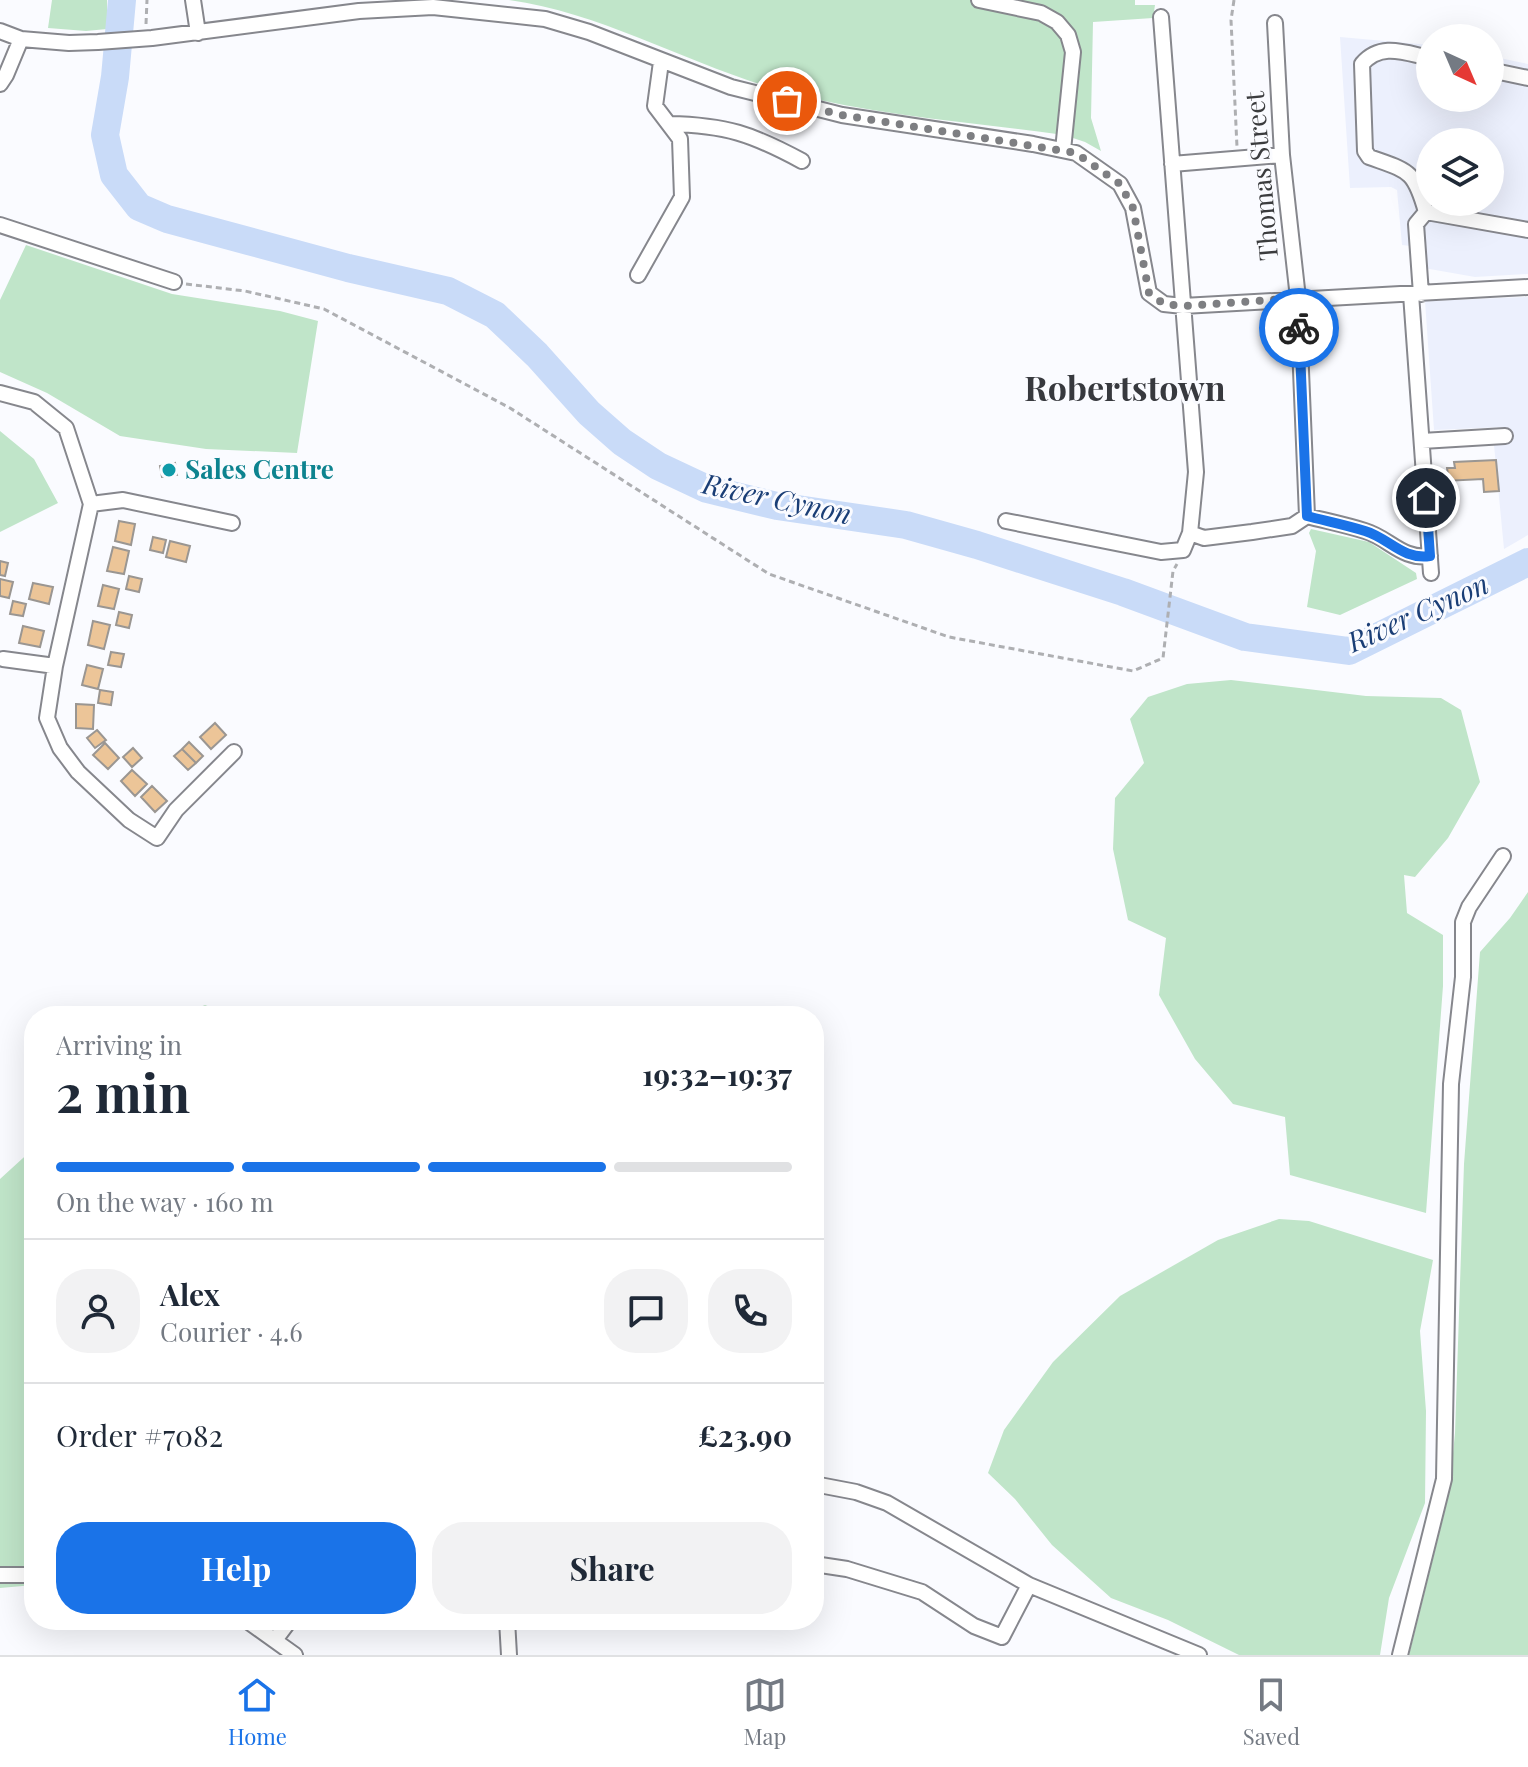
<!DOCTYPE html>
<html lang="en">
<head>
<meta charset="utf-8">
<style>
	body { margin:0; font-family:"Playfair Display",serif; background:#f2f2f3; color:#1f2937; height:100vh; display:flex; flex-direction:column; font-size:30px; white-space:nowrap }
	* { box-sizing:border-box; margin:0 }
	p { font-size:26px; color:#747a83 }
	.icon { flex:none; width:44px; height:44px; fill:none; stroke:currentColor; stroke-width:2; stroke-linecap:round; stroke-linejoin:round }
	.map { position:relative; flex:1; overflow:hidden }
	.panel { position:absolute; left:24px; top:1006px; width:800px; height:624px; display:flex; flex-direction:column; background:#fff; border-radius:32px; box-shadow:0 8px 32px #0002 }
	.panel>* { flex:none }
	.needle { width:52px; rotate:136deg }
	.tools { position:absolute; left:1416px; top:24px; display:grid; gap:16px }
	.tools a { display:grid; place-items:center; width:88px; height:88px; border-radius:50%; background:#fff; box-shadow:0 8px 32px #0002; font-size:40px }
	.pin { position:absolute; display:grid; place-items:center; width:68px; height:68px; color:#fff; margin:-34px; border:4px solid #fff; border-radius:50%; box-shadow:0 2px 8px #0007 }
	.courier { position:absolute; display:grid; place-items:center; width:80px; height:80px; margin:-40px; border:6px solid #1a73e8; border-radius:50%; background:#fff; color:#222; box-shadow:0 2px 10px #0007 }
	.summary em { font-style:normal; font-weight:700 }
	.summary div { display:flex; flex-direction:column-reverse }
	.summary { display:flex; align-items:center; justify-content:space-between; height:136px; padding:0 32px }
	h1 { font-size:52px; font-weight:700; line-height:60px }
	.bar { display:grid; grid-template-columns:repeat(4,1fr); gap:12px 8px; align-content:center; height:96px; padding:0 32px }
	.bar i { height:10px; border-radius:6px; background:#e0e1e3 }
	.bar .on { background:#1a73e8 }
	.bar p { grid-column:span 4 }
	.line { display:flex; align-items:center; gap:20px; padding:0 32px; border-top:2px solid #e0e1e3 }
	.line div { flex:1 }
	.round { display:grid; place-items:center; flex:none; width:84px; height:84px; border-radius:32px; background:#f2f2f3 }
	.cta { display:flex; gap:16px; margin-top:auto; padding:16px 32px }
	.cta a { flex:1; height:92px; border-radius:32px; background:#1a73e8; color:#fff; font-size:32px; font-weight:700; line-height:92px; text-align:center }
	.cta a+a { background:#f2f2f3; color:#1f2937 }
	.tabs { display:flex; justify-content:space-around; align-items:center; height:112px; border-top:2px solid #e0e1e3; background:#fff; font-size:22px; color:#747a83 }
	.tabs a { display:grid; justify-items:center; gap:4px }
	.tabs .on { color:#1a73e8 }
	.map>svg:first-child { display:block }
	.built { fill:#ecf0fd; fill-rule:evenodd }
	.green { fill:#c0e5c9 }
	.lines { fill:none; stroke-linecap:round; stroke-linejoin:round }
	.river { stroke:#c9dbf8; stroke-width:28 }
	.building { fill:#ecc598; stroke:#9a9692; stroke-width:2 }
	.minor-casing { stroke:#86878d; stroke-width:18 }
	.path { stroke:#aeafb2; stroke-width:3; stroke-dasharray:6 4; stroke-linecap:butt }
	.minor { stroke:#fff; stroke-width:14 }
	.done { stroke:#7e7f82; stroke-width:8; stroke-dasharray:0 14.4 }
	.route { stroke:#1a73e8; stroke-width:10 }
	.culture-dot { fill:#0f9aa8; stroke:#fafbff; stroke-width:3 }
	.labels { text-anchor:middle; stroke-width:6; stroke-linejoin:round; paint-order:stroke }
	.street-label { font-size:26px; fill:#3b3c3e; stroke:#fafbff }
	.culture-label { font-size:26px; font-weight:bold; fill:#0d838f; stroke:#fafbff; text-anchor:start }
	.water-label { font-size:28px; font-style:italic; fill:#1a3e76; stroke:#fafbff }
	.district-label { font-size:34px; font-weight:bold; fill:#37393e; stroke:#fafbff }
</style>
</head>
<body>
<div class="map">
<svg width="1528" height="1655" viewBox="0 0 1528 1655">
	<rect width="100%" height="100%" fill="#fafbff"/>
	<path class="built" d="M1340,37l90,8v53h60v-42l38,8v210l-53,3 -51,-9 -6,-21 -16,-2 -5,-55 -6,-3 -41,1zM1430,142h60v60h-60z
		M1528,297v238l-24,14 -10,-104 11,-9 -1,-9 -70,3 -9,-129z"/>
	<path class="green" d="M52,0h55v29l-21,2 -38,-3z
		M509,0h626v5h20l-2,13 -60,4 -2,96 10,33 -16,-9 -21,-7c-92,-13 -187,-19 -277,-43 -95,-25 -180,-78 -278,-92z
		M26,245l146,49 108,17 38,10 -21,132 -91,-4 -86,-13 -73,-43 -47,-21v-72z
		M0,431l34,28 24,44 -58,29z
		M1311,529l58,13 47,31 1,6 -77,36 -33,-8 9,-56 -7,-18z
		M1231,680l135,16 75,2 20,12 19,72 -32,56 -33,39 -11,-2 3,38 36,22v51l-17,227 -136,-38 -5,-58 -52,-13 -38,-45 -36,-64 7,-57 -38,-18 -15,-71 2,-51 29,-35 -14,-44 18,-22 39,-13z
		M1528,892v763h-119l40,-161 6,-61 9,-269 16,-212 30,-34z
		M205,1005l27,11h-54z
		M34,1148v437l-34,3v-409z
		M1279,1219l30,2 124,39 -13,71 6,80 -1,92 -36,95 -9,57h-141l-71,-35 -57,-22 -59,-53 -37,-46 -27,-26 16,-43 49,-68 67,-66 98,-56z"/>
	<g class="lines">
		<path class="river" d="M122,0l-7,77 -10,58 9,40 25,32 28,12 181,49 100,23 47,24 42,40 52,58 33,29 36,24 49,23 70,17 129,19 71,20 146,47 122,45 104,14 179,-89"/>
	</g>
	<path class="building" d="M1496,460l3,31 -15,1 -1,-13 -39,2v-5l4,-1 -1,-7h8l-1,-6z
		M175,463l2,12 -15,2 -2,-11z
		M119,521l16,3 -4,21 -16,-4z
		M153,537l13,3 -3,13 -13,-3z
		M170,541l20,5 -4,16 -20,-5z
		M113,547l16,4 -5,23 -17,-3z
		M0,561l8,2 -3,13 -5,-1z
		M129,576l13,3 -3,13 -13,-3z
		M0,579l13,3 -4,16 -9,-2z
		M33,583l20,4 -4,17 -20,-5z
		M103,585l16,4 -5,20 -16,-3z
		M13,601l13,3 -3,12 -13,-2z
		M119,612l13,3 -3,13 -13,-3z
		M93,621l17,4 -6,24 -16,-4z
		M23,626l21,5 -4,16 -21,-4z
		M111,652l13,2 -3,13 -13,-2z
		M87,665l16,4 -5,20 -16,-4z
		M100,690l13,2 -2,13 -13,-2z
		M76,704l18,1 -1,24 -17,-1z
		M215,723l11,12 -15,14 -11,-12z
		M97,730l9,10 -11,8 -8,-10z
		M189,742l14,14 -7,7 -14,-14z
		M105,743l14,15 -11,11 -15,-14z
		M133,748l9,10 -10,9 -9,-10z
		M182,749l14,14 -8,7 -14,-14z
		M132,770l15,14 -12,12 -14,-15z
		M152,786l15,15 -12,11 -14,-15z"/>
	<g class="lines">
		<defs>
			<path id="minor" d="M193,0l5,33
				M979,0l62,13 16,9 11,13 5,17 -10,98
				M1275,23l7,132 16,143 9,218
				M0,31l21,8 48,4 29,-1 54,-4 207,-27 74,-4 112,12 44,13 142,55 111,28 191,29 43,9 44,31 13,24 16,85 15,11 19,2 345,-19
				M1430,58c-25,-5 -49,-16 -68,6l3,87 4,6c39,14 45,12 57,55l102,18
				M1490,70l38,8
				M0,84l6,-9 15,-36
				M669,124c57,1 83,10 133,37
				M1172,164l110,-9
				M0,225l174,57
				M638,275l44,-78 -2,-58 -25,-33 6,-44
				M1411,294l20,279
				M1421,294l-5,-70 10,-12
				M0,393l34,9 32,26 25,76 -36,162 -8,52 13,30 18,24 51,48 28,18 19,-28 58,-58
				M1422,441l83,-5
				M91,504l32,-4 109,23
				M1006,521l155,31 22,-2 7,-17 6,-61 -35,-455
				M1190,533l14,5 48,-6 40,-6 15,-10c19,5 39,9 58,15 24,7 37,29 65,25
				M3,659l52,7
				M814,1484l42,8 31,11 142,82 170,70
				M814,1564l33,5 75,23 52,34 28,11 27,-52
				M0,1575h34
				M246,1620l49,35
				M507,1620l2,35
				M275,1640l15,-20
				M1400,1655l44,-176 7,-395 12,-107v-55l6,-15 34,-51"/>
		</defs>
		<use href="#minor" class="minor-casing"/>
		<path class="path" d="M1234,0l-3,20 6,127
			M146,24l1,-24
			M186,284l59,7 79,18 186,99 259,166 180,63 184,34 30,-13 10,-87 4,-7"/>
		<use href="#minor" class="minor"/>
	</g>
	<g class="lines">
		<path class="done" d="M787,101l55,14 234,38 44,31 13,24 16,85 15,11 19,2 115,-8 1,30"/>
		<path class="route" d="M1299,328l8,188c19,5 39,9 58,15 24,7 37,29 65,25l-4,-58"/>
	</g>
	<circle class="culture-dot" cx="169" cy="470" r="8"/>
	<g class="labels">
		<g class="street-label">
			<text transform="translate(1262 176) rotate(-95)" y="9">Thomas Street</text>
		</g>
		<g class="culture-label">
			<text x="185" y="479">Sales Centre</text>
		</g>
		<g class="water-label">
			<text transform="translate(777 499) rotate(12)" y="10">River Cynon</text>
			<text transform="translate(1418 613) rotate(-24)" y="10">River Cynon</text>
		</g>
		<g class="district-label">
			<text x="1125" y="401">Robertstown</text>
		</g>
	</g>
</svg>
<div class="tools">
<a><svg class="needle" viewBox="-14 -14 28 28"><path d="M0-13l5 13h-10z" fill="#e53935"/><path d="M0 13l5-13h-10z" fill="#747a83"/></svg></a>
<a><svg class="icon" aria-label="layers" viewBox="0 0 24 24"><path d="M12 4l9 5-9 5-9-5zM3 14l9 5 9-5"/></svg></a>
</div>
<div class="pin" style="left:787px;top:101px;background:#ea580c"><svg class="icon" aria-label="bag" viewBox="0 0 24 24"><path d="M5 8h14l-1 12H6zM9 8a3 3 0 0 1 6 0"/></svg></div>
<div class="pin" style="left:1426px;top:498px;background:#1f2937"><svg class="icon" aria-label="home" viewBox="0 0 24 24"><path d="M3 11l9-7 9 7M6 9v11h12V9"/></svg></div>
<div class="courier" style="left:1299px;top:328px"><svg class="icon" aria-label="bike" viewBox="0 0 24 24"><circle cx="6" cy="16" r="4"/><circle cx="18" cy="16" r="4"/><path d="M6 16l4-8h5l3 8M10 8l3 8H6M13 5h3"/></svg></div>
<section class="panel">
<div class="summary"><div><h1>2 min</h1><p>Arriving in</p></div><em>19:32–19:37</em></div>
<div class="bar"><i class="on"></i><i class="on"></i><i class="on"></i><i></i><p>On the way · 160 m</p></div>
<div class="line" style="height:144px"><a class="round"><svg class="icon" aria-label="person" viewBox="0 0 24 24"><circle cx="12" cy="8" r="4"/><path d="M4 21q1-7 8-7t8 7"/></svg></a><div><b>Alex</b><p>Courier · 4.6</p></div><a class="round"><svg class="icon" aria-label="chat" viewBox="0 0 24 24"><path d="M4 5h16v11H9l-5 4z"/></svg></a><a class="round"><svg class="icon" aria-label="phone" viewBox="0 0 24 24"><path d="M5 4h4l2 5-3 2q2 4 5 5l2-3 5 2v4C11 20 4 13 5 4z"/></svg></a></div>
<div class="line" style="height:104px"><div>Order #7082</div><b>£23.90</b></div>
<div class="cta"><a>Help</a><a>Share</a></div>
</section>
</div>
<nav class="tabs">
<a class="on"><svg class="icon" aria-label="home" viewBox="0 0 24 24"><path d="M3 11l9-7 9 7M6 9v11h12V9"/></svg>Home</a>
<a><svg class="icon" aria-label="map" viewBox="0 0 24 24"><path d="M3 6l6-2 6 2 6-2v14l-6 2-6-2-6 2zM9 4v14M15 6v14"/></svg>Map</a>
<a><svg class="icon" aria-label="saved" viewBox="0 0 24 24"><path d="M7 4h10v16l-5-4-5 4z"/></svg>Saved</a>
</nav>
</body>
</html>
